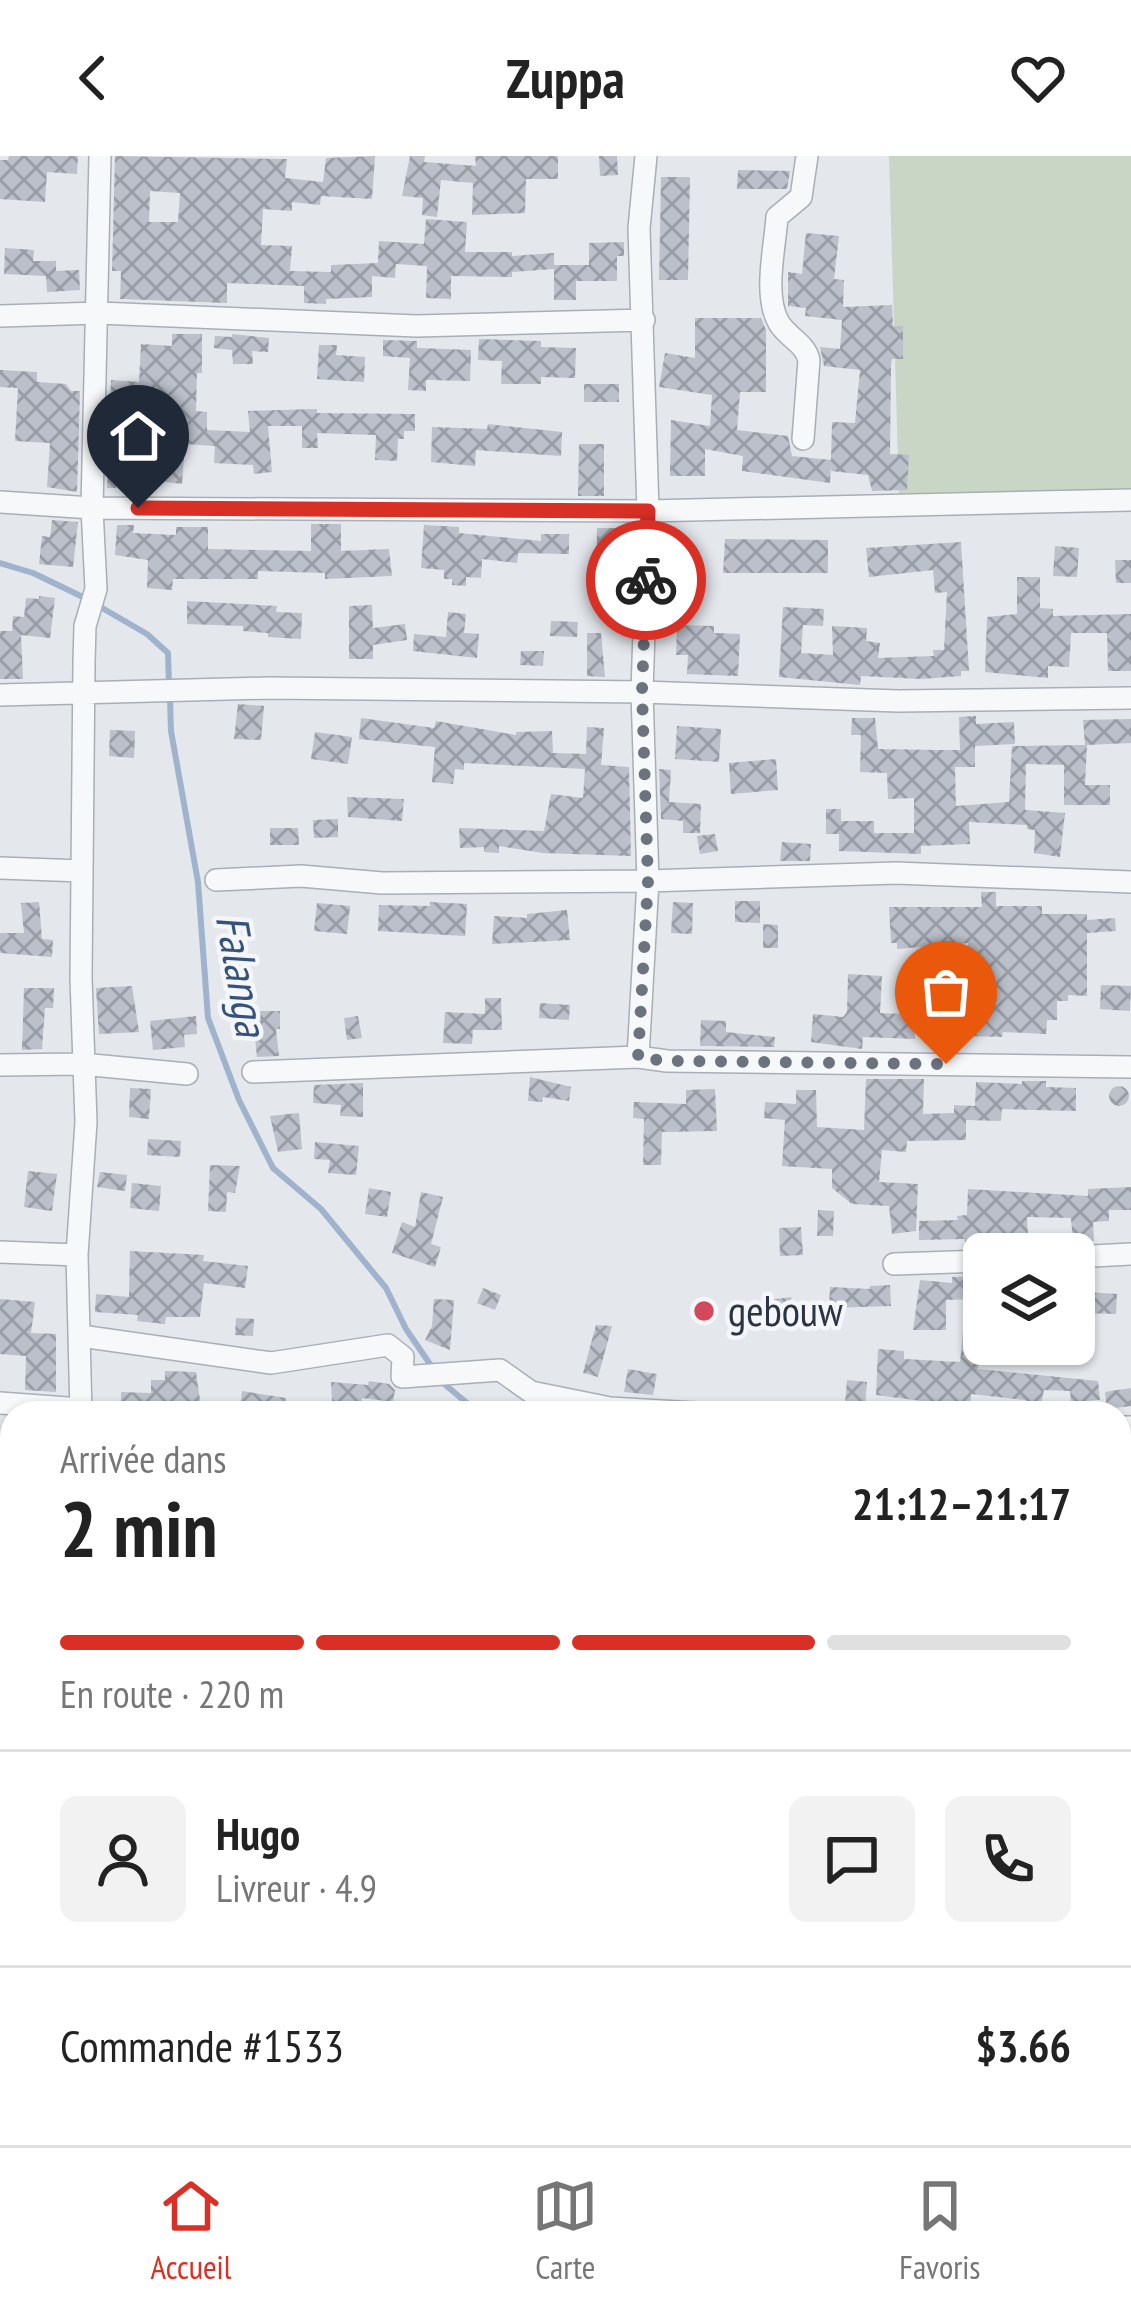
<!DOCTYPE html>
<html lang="fr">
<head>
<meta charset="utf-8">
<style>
	body { margin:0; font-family:"PT Sans Narrow",sans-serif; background:#f2f2f2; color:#222; height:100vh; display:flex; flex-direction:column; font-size:45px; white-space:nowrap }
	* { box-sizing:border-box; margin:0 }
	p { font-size:39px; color:#767676 }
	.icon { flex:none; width:66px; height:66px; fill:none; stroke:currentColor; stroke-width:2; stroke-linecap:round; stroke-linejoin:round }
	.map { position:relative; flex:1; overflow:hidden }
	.sheet { position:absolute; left:0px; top:1245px; width:1131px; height:744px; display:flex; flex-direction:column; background:#fff; border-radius:36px 36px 0 0; box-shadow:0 3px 9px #0004 }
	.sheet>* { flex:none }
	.fabs { position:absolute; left:963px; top:1077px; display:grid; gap:24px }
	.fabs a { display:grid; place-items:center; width:132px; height:132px; border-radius:18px; background:#fff; box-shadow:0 3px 9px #0004; font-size:60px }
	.pin { position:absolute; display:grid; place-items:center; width:102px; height:102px; color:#fff; margin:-123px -51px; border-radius:50% 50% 50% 0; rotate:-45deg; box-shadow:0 0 12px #0007 }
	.pin .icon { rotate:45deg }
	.courier { position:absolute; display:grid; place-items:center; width:120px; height:120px; margin:-60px; border:9px solid #d93025; border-radius:50%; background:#fff; color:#222; box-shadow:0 3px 15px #0007 }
	.summary em { font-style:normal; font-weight:700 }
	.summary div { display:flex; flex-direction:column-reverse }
	.summary { display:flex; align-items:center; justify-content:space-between; height:204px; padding:0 60px }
	h1 { font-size:78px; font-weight:700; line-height:90px }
	.bar { display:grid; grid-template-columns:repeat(4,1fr); gap:18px 12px; align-content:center; height:144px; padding:0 60px }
	.bar i { height:15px; border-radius:9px; background:#e0e0e0 }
	.bar .on { background:#d93025 }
	.bar p { grid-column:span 4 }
	.line { display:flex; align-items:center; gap:30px; padding:0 60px; border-top:3px solid #e0e0e0 }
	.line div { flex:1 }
	.round { display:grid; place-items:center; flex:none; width:126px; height:126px; border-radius:18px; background:#f2f2f2 }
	header { display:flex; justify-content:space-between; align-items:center; height:156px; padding:0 60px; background:#fff; font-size:54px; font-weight:700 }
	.tab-bar { display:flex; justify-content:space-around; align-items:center; height:168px; border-top:3px solid #e0e0e0; background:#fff; font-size:33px; color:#767676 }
	.tab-bar a { display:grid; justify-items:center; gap:6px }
	.tab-bar .on { color:#d93025 }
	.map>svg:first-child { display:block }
	.grass { fill:url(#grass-dots) }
	.park { fill:#c9d6c5 }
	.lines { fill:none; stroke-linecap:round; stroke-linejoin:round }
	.stream { stroke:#9fb4cc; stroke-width:6 }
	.building { fill:url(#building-cross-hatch); fill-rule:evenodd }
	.street-casing { stroke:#a9aeb7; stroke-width:24 }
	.street { stroke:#f7f8fa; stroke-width:21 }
	.done { stroke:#6c737f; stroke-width:12; stroke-dasharray:0 21.6 }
	.route { stroke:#d93025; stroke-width:15 }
	.poi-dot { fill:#d1495b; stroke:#f4f6f9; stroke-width:4.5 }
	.labels { text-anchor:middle; stroke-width:9; stroke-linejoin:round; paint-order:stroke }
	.poi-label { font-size:42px; fill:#2b3445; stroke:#f4f6f9; text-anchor:start }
	.water-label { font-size:45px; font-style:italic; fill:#34527a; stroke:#f4f6f9 }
</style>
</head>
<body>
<header><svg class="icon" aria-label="back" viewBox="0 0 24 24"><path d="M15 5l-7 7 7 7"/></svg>Zuppa<svg class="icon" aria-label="heart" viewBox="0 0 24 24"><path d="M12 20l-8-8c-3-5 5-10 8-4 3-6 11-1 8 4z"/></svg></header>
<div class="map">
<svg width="1131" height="1989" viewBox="0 0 1131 1989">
	<defs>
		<pattern id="grass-dots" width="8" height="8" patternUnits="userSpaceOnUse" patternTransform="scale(3)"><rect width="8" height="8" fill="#c9d6c5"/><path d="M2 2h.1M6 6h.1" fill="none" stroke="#adb8ab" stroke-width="1.8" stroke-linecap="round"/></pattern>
		<pattern id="building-cross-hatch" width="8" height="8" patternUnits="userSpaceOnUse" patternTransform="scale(3)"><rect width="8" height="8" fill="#bbc0ca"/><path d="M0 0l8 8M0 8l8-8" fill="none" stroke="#989da6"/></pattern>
	</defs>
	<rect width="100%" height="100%" fill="#e4e7ec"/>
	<path class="grass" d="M533,1977h291l38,12h-309z"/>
	<path class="park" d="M889,0h242v335l-232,4z"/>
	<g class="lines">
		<path class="stream" d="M0,407l33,10 52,25
			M97,449l50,29 21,19 1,32
			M170,543l1,32 27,151 10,136 31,82 34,68 48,41 65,79 20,41 26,38
			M443,1227l36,30
			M0,1708h12
			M533,1977l18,12
			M792,1977l1,12"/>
	</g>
	<path class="building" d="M9,0h69l-1,18 -30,-2 -2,30 -45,-3v-39h8z
		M115,0l172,3 -2,19 38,4 3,-24 49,-2 -3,43 -51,-3 -1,9 -28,-3v9l-29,-2 -2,36 31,1 -2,25 41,1v-7l47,-2 1,-22 45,3 2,-25 41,3 -2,30h47v4l42,-3v12h35v-22l35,-1v14h-7v25h-41v19h-22v-31l-42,3v5l-61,-1v23l-25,-1 1,-32 -31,-2 -1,14 -23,-2v21l-46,2v5l-22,-1v-17l-77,-3v20l-107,-4 1,-28h-9zM150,35l30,2 -2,29h-29z
		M410,0h15l-1,6 52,4 -1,-10h83v23h-32l-1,34 -53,2 1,-32 -32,-3 -4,37 -15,-2 1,-17 -21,-2z
		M599,0h18l1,19 -18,1z
		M738,14l52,1 -3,18h-50z
		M661,21h29l-2,103h-29z
		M806,77l33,3 -5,43 10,1 -1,27 49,-2 1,21h10v33h-11l-1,6 -1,89 19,1 -2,35 -35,1 -4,-16 -37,-4v-8l-1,20 -88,-12 1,-15 -38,-7v27h-35l1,-56 39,6 2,-31 -53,-8 6,-34 30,5v-40h66l5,12v62h-26l-3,38 51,6 4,20 39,4 1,-38 23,1 5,-53 -36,-4 -4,-19 20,2 2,-29 -37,-4 1,-8 -18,-2v-34l14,2z
		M5,92l29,2 -1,11h23v10l23,-1 1,20 -33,2 -1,-16 -42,-2z
		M172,178h30v39h-5l-1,38 11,1v18l43,2 -2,-21 69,-2v4l98,1v17h-11v8h-6l-1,22 -22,-1 1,-25 -59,-2 1,15h-16v-22h-34l4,46 -18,2 -1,-9 -39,-2 1,-17 -30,-2 -3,40 -66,-8v12h-9l1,-27 15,1 1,-11 22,1 3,-45 -39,-2 1,-25 28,2 2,-38 31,2z
		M232,178l37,4 -1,14 -16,-1 1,13h-20l-1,-14 -18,-2 1,-12 17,1z
		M479,183l62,2v6l35,1 -1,30 -34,-1v7h-40l1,-23 -24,-1z
		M383,184l34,1v7l54,2 -1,31 -44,-1v11l-18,-1 2,-32 -27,-2z
		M319,189h18l-1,10 29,2 -1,25 -47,-3z
		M0,214l37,2v10l29,2 5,7h9l-3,101 -30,-5 3,-44 -35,-2 3,-53 -18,-1z
		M584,228h35v18h-35z
		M488,268l74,8 -1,24 -85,-6 -1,16 -44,-4 1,-35 55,2z
		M579,288h25v52h-26z
		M52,364l26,2 -5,45 -34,-3 3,-28 8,1z
		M311,368h30v27l48,-2 3,27 -67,3v-6l-67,-2v8h-85l-1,11 -25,-2 1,-28 -33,-5 2,-30h17l-1,8 43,2v-8h32v22l103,2z
		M424,369l35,2v6l82,8v-7h28v20l-51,-1 -1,10 -35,-4 -1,19 -15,-1v9l-14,-1v-6h-8v-9l-23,-2z
		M597,372h22v73l-23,-1z
		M725,383l103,1v33h-105z
		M961,386l8,129h-8v5l-40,3 -60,-3 -1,9 -81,-8 4,-70 41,2 -1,17 -20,-1 -2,28 32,2 -1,-29 35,2 -1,13 14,2 -2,15 56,-2 -1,-6h11l3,-58 -12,1 -2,-23 -64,7 -3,-29z
		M1055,390l24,2 -2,29 -24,-1z
		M1115,404h16v23h-15z
		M664,413l32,3 -2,20 -32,-4z
		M1017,421h23v31l13,1v7l78,-2v57h-23l-1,-38h-36l-2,34 -21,-1v12l-63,-6 2,-55 30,-3z
		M39,440l16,2 -5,40 -29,-3 2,44h-23v-48h12l1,-15 11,1 2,-19 13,1z
		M187,445l90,5 -1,6 26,1 -1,26 -33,-2v-4l-25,-2v-5l-56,-2z
		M372,449l1,23 32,-4 2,16 -34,5v14h-24v-53z
		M448,456l18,2 -2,19 15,1 -2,24 -64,-7 1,-17 32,3z
		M551,465l27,1 -1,15 -27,-1z
		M677,469l37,1v7l26,1 -2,42 -51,-2 1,-19h-12z
		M587,477h14l4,44 -18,-1z
		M521,495h23l-1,15 -23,-1z
		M238,548l26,2 -3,34 -27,-1z
		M976,560v8l38,-2 1,22 -40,2v21h-20l1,39 53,-4 3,-56 73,-1 -2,-25 48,-1v24l-44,2 -2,40h25v20h-46v-40l-38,-1 -1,46 40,3 -5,44 -26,-4 1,-23 -8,-1v-4l-58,-3 1,22 -49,2v8l-82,-3v-17h-13v-25h15v12h33v12h40v-35l-26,1 -1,-26 -27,-1 1,-37h-10l1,-17h23l3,31 60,1h22l-1,-33z
		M361,562l73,10 2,-7 80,14v-3l36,-1 1,22 33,1 1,-27 17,1 -3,37 28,2 2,89 -88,-3 -44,-7v7l-15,-1v-5l-24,1 -1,-20 85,3 7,-37 32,4 2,-29 -121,-6v7l-9,-1 -2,15 -21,-2 3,-35 -76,-8z
		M677,570l44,3 -2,33 -44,-3z
		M110,574l25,1 -1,27 -25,-2z
		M315,576l37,5 -4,27 -37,-5z
		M776,603l2,31 -47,4 -2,-31z
		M659,613l12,1 -2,32 32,2 -1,29h-17v-12l-22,-2z
		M347,641l57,2 -2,22 -54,-4z
		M338,663v18l-24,1 -1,-18z
		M270,672h28l1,17h-29z
		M715,678l3,17 -18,3 -3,-18z
		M782,686l29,2 -1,17h-30z
		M981,736h15v14h46v8h45v6l28,-2 1,13 -29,2v63l-19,-1v6h-11v19h-10l-1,14 -43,-2 -1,5 -35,-1v-5l-52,-1v9l-52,-2 -1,12 -51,-7 2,-28 30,3 4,-5 1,-38 34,2 -2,37 48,2v-38l37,1 3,-35 -71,6v-6h-6l-2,-36h93z
		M735,745h25v22l-25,-1z
		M39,746l3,37 11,1 -1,17 -52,-4v-20h24l-3,-30z
		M430,746l37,2 -2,32 -87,-5 1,-26 51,1z
		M673,746l20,1 -1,31 -21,-1z
		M317,747l33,3 -3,28 -33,-3z
		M567,754l3,30 -78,4 2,-28 33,2v-4z
		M763,768l15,1v23h-15z
		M246,803l2,22 -22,1 -2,-21z
		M1101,829l30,1 -1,25 -30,-2z
		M132,830l7,46 -40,2 -3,-46z
		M24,832h30l-1,20h-8l-3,41 -20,1z
		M485,842h16l1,32h-29l-1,14 -29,-1 2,-31 40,2z
		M540,847l30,2 -1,15 -30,-2z
		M245,855h35v18h-4l3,27 -22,1 -3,-28h-9z
		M196,860l1,18 -13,1 1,12 -32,3 -3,-29z
		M358,860l4,22 -15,2 -3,-22z
		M701,864l25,1v11l49,5 -1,10 -74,-1z
		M530,921l41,10 -2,14 -26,-4 -1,5 -14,-1z
		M866,923h58l-1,35 31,-1v-8l21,1 1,-24 46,2v-3h24v6l30,1v23l-74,-2 -1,12 -35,-1v20l-59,1 -1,11 -24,-2 -3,32 39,2 -2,47 -24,3 -3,-28 -37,-2 -20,-16v-19l-50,-3 3,-46 -21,-2 1,-16 31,2v-14h20l1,37 47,3z
		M363,927v34l-23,-1 1,-11 -28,-2 1,-18z
		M1109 940a10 10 0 1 1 20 0a10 10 0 1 1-20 0Z
		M130,932l21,1 -2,30 -20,-2z
		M715,933l2,42 -55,1 -1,33h-18l1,-46 -11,-1 1,-16 52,2v-14z
		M299,957l3,36 -24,3 -8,-36z
		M148,983l33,2 -1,16 -33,-2z
		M315,986l44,4 -3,29 -28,-2 2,-13 -16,-1z
		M210,1009l30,1 -5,27 -8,-1 -1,20 -18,-1z
		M28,1015l29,3 -5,37 -28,-4z
		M100,1016l27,3 -2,16 -28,-4z
		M132,1027l29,3 -2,25 -29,-3z
		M1131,1031v23h-22v11l-16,1 1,19 -21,1 -2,-24 -44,-1 1,19 -20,1 1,12 -44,-2v-8l-46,1v-19l39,-1 -1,-4 10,-1 1,-26 120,7v-7z
		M369,1032l22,4 -4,25 -22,-3z
		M421,1036l22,5 -12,47 10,3 -6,20 -43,-14 10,-31 13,5z
		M818,1054l16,1 -1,25h-16z
		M801,1071l2,28 -23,1 -1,-28z
		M130,1095l74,4 -1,6 45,5 -3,22 -41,-5 -4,34h-34l-1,7 -28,-3 1,-6 -43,-3 1,-18 33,3z
		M971,1120l2,23 -27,1v30h-33l7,-50 32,3v-6z
		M890,1129l1,21 -62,2 1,-21 40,2v-3z
		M483,1132l18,7 -6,15 -18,-7z
		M1087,1136l30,2 -1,20 -30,-1z
		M791,1141l2,14 -20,3 -2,-14z
		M0,1143l35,3 -4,31 25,1v58l-31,-2 1,-34 -26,-2z
		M434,1143l20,1 -4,50 -25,-10 7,-14z
		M698,1143l17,4 -5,20 -16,-4z
		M236,1162l18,1 -1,17 -18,-1z
		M596,1169l16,1 -14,51 -15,-4z
		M963,1177l19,2 -4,34 120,12 2,19 -29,2 -1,-11 -26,-1 -5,23h-15l2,-13 -55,-6 -1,19h-19l1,-8 -76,-10 2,-46 26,2v8l56,3z
		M628,1213l29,5 -4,21 -29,-3z
		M165,1215l31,1 5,35h-80v-15l30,1v-13h14z
		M847,1224l20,2 -2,24 -20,-2z
		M369,1225l20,3 6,6 -2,12 -31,-4 -1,5 -29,-2 -1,-19 37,3z
		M1131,1232v18l-24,3 -2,-17z
		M242,1235l44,7 -3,15 -25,-3v3h-18z"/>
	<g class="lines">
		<defs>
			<path id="street" d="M0,160l99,-3 318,13 227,-6
				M803,283l6,-79c-4,-17 -21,-22 -30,-37 -16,-27 -4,-76 -2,-106l24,-20 6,-41
				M0,346l92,6 556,3 483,-11
				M0,539l269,-7 373,4 256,9 233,-3
				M0,712l82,3
				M216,724l85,-4 81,7 266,-2 248,-8 235,9
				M638,901l10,-176 -6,-189 6,-181 -9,-283 7,-72
				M0,909l82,-1 105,10
				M253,916l385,-15 29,4 464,6
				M0,1096l77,3
				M1074,1101l57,-3
				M894,1108l90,-3
				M81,1180l190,27 117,-18 15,12 -1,20 98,-7 31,22 79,16 86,5
				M0,1247l81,6
				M81,1257l-4,-158 9,-133 -5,-144 3,-316 1,-36 11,-37 -4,-81 8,-352
				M1119,1271h12
				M0,1396h12
				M1119,1438l12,1
				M1119,1576l12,1
				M1119,1733h12
				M1119,1881l12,1
				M0,1953l12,-2
				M69,1989l2,-12"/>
		</defs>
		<use href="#street" class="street-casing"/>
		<use href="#street" class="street"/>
	</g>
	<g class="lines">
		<path class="done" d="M646,424l-4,112 6,189 -10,177 30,3 278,3"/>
		<path class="route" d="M138,352l510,3 -2,69"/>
	</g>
	<circle class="poi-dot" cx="704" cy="1155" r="12"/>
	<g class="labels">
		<g class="poi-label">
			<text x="728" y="1170">gebouw</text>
		</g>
		<g class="water-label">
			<text transform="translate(242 819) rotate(80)" y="16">Falanga</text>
		</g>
	</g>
</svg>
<div class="fabs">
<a><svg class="icon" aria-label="layers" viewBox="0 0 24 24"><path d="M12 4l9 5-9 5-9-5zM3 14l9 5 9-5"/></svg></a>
</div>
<div class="pin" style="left:946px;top:908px;background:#ea580c"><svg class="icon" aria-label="bag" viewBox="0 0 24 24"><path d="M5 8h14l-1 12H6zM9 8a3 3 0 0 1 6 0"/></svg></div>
<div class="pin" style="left:138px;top:352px;background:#1f2937"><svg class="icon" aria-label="home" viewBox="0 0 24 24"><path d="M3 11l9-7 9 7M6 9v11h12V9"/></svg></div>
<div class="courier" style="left:646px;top:424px"><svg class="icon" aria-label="bike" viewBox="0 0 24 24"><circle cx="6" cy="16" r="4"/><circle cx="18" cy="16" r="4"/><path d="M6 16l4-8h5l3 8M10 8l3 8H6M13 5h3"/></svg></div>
<section class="sheet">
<div class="summary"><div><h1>2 min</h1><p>Arrivée dans</p></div><em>21:12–21:17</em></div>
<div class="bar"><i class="on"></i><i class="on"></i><i class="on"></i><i></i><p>En route · 220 m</p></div>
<div class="line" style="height:216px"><a class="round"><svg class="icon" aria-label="person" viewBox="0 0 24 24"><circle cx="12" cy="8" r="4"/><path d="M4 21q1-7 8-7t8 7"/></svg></a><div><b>Hugo</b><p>Livreur · 4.9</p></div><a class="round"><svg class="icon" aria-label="chat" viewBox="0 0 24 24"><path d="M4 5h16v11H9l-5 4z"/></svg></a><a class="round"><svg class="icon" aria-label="phone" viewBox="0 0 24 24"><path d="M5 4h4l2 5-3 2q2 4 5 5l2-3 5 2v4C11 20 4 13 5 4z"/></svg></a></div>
<div class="line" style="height:156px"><div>Commande #1533</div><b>$3.66</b></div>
</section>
</div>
<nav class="tab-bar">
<a class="on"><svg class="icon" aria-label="home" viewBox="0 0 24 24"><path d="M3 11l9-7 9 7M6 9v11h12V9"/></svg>Accueil</a>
<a><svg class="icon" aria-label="map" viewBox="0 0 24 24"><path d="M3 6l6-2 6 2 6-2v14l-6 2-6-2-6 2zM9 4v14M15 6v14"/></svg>Carte</a>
<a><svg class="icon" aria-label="saved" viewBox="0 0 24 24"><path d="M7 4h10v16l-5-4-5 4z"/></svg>Favoris</a>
</nav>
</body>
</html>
